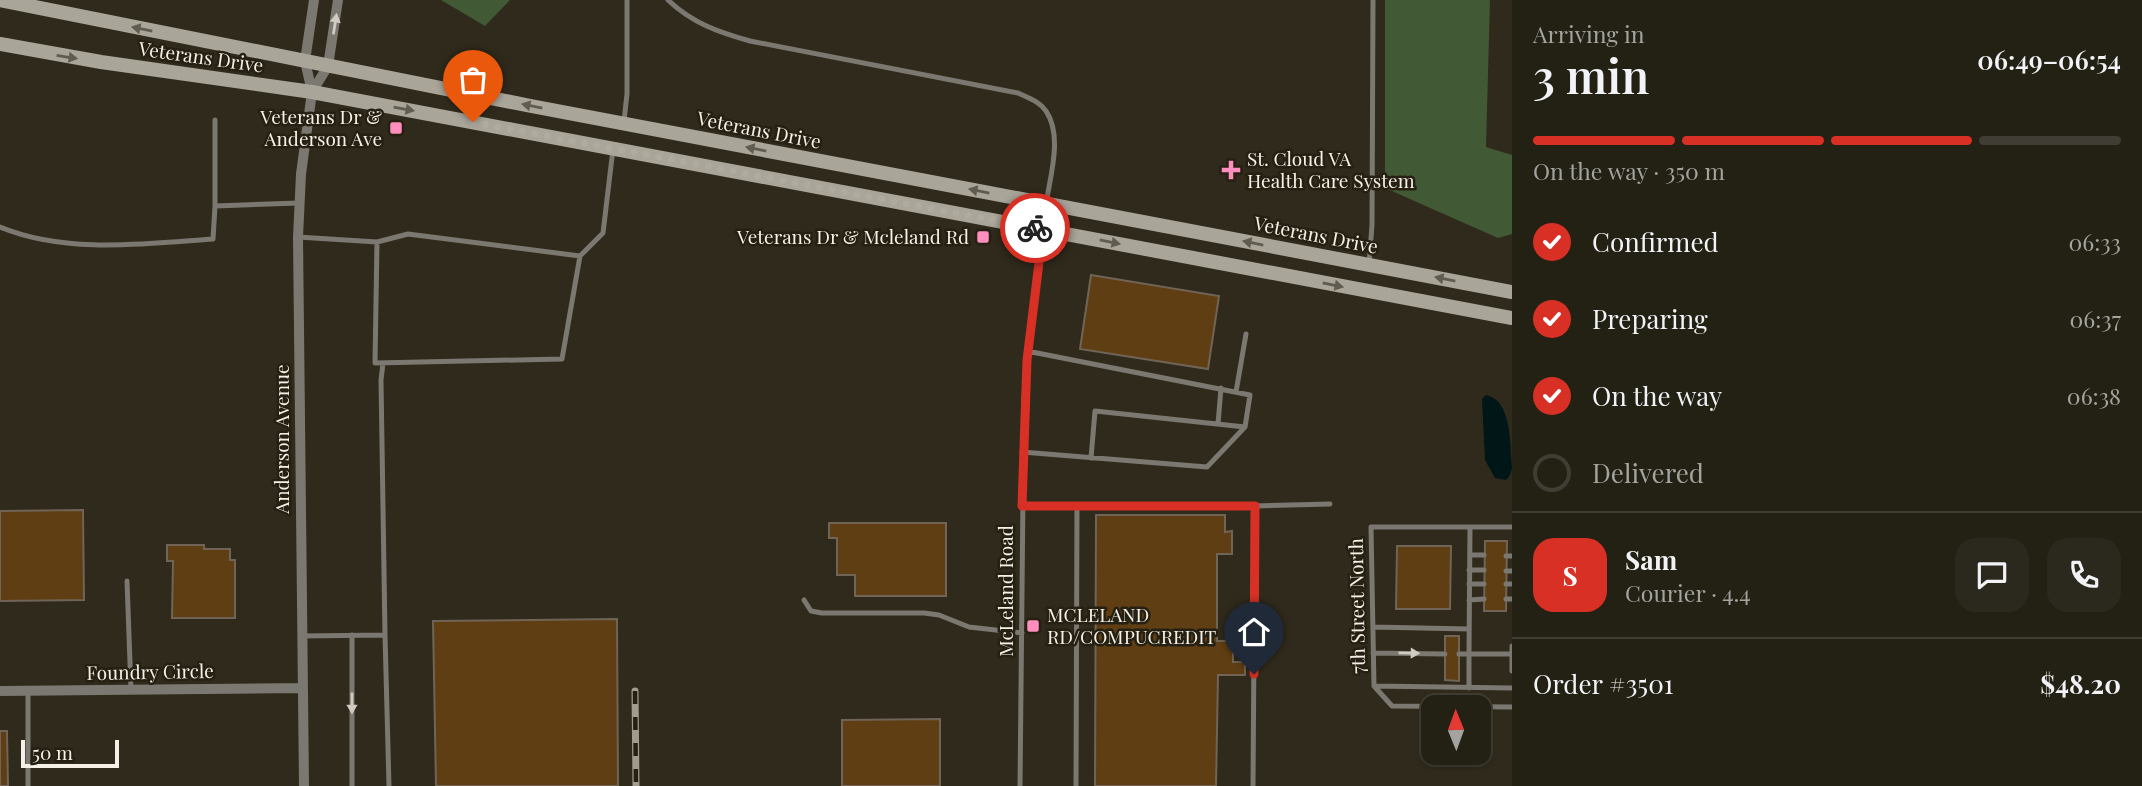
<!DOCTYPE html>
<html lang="en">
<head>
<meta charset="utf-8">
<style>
	body { margin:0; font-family:"Playfair Display",serif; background:#2b281d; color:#f1f3f6; height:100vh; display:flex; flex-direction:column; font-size:26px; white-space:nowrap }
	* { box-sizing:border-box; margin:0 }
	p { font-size:23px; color:#a3a3a0 }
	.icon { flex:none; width:38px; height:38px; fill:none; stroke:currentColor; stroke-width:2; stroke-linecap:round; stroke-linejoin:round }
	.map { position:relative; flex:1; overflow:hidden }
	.side { display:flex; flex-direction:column; background:#232014; width:630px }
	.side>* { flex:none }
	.needle { width:46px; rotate:359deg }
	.controls { position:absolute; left:1421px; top:695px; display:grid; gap:14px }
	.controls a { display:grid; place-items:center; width:70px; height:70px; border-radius:14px; background:#232014; box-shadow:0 2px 5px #0004,0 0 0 2px #403e34; font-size:35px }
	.scale { position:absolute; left:21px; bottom:18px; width:98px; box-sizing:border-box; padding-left:7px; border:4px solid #f4f0e7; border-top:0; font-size:19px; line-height:24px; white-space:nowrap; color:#f4f0e7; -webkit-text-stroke:5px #262012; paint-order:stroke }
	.pin { position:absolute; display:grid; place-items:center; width:60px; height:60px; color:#fff; margin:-72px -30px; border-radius:50% 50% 50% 0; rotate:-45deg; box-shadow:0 0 7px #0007 }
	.pin .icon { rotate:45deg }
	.courier { position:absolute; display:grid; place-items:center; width:70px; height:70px; margin:-35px; border:5px solid #d93025; border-radius:50%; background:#fff; color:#222; box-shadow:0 2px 9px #0007 }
	.overview em { font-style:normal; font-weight:600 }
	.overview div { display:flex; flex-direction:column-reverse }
	.overview { display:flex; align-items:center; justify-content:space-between; height:119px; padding:0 21px }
	h1 { font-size:46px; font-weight:600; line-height:52px }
	.bar { display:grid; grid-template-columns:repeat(4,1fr); gap:10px 7px; align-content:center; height:84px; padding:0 21px }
	.bar i { height:9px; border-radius:5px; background:#403e34 }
	.bar .selected { background:#d93025 }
	.bar p { grid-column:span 4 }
	.line { display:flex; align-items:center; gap:18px; padding:0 21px; border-top:2px solid #403e34 }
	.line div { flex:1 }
	.round { display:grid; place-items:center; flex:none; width:74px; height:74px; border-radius:21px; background:#2b281d }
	ol { padding:0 21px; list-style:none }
	li { display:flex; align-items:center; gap:21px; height:77px }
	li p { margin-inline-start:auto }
	li .icon { padding:7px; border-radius:50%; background:#d93025; color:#fff; stroke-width:4 }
	li:last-child { color:#a3a3a0 }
	li i { width:38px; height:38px; border:4px solid #403e34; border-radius:50% }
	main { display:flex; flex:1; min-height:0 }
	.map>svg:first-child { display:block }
	.green { fill:#425936 }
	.water { fill:#011616 }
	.building { fill:#5f3e13; stroke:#706456; stroke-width:2 }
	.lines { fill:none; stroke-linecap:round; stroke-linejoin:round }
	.service { stroke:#7b7871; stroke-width:5 }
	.minor { stroke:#7b7871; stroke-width:10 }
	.secondary { stroke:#a9a599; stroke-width:14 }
	.rail-casing { stroke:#a09c90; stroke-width:7 }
	.rail { stroke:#262012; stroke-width:4.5; stroke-dasharray:13; stroke-linecap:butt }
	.oneway { fill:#d0ccc4 }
	.oneway2 { fill:#615c4f }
	.done { stroke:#afaba0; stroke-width:7; stroke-dasharray:0 12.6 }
	.route { stroke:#d93025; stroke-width:9 }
	.poi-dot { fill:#fe8ebd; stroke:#262012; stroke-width:2.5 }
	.labels { text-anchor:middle; stroke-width:5; stroke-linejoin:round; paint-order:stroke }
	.street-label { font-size:19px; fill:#f4f0e7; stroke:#262012 }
	.poi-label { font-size:19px; fill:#f4f0e7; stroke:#262012; text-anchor:end }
</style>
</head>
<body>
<main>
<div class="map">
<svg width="1512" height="786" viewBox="0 0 1512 786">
	<rect width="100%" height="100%" fill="#2f2a1b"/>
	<path class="green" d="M441,0h69l-25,26z
		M1385,0h105l-4,147 26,8v79l-14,4 -113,-50z"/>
	<path class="water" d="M1486,395c26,5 24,50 26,73l-2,7 -4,5 -11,-2 -10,-18 -3,-61z"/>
	<path class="building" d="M1091,275l128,21 -11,73 -128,-20z
		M83,510l1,90 -84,1v-90z
		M1096,515h129v17l7,-1v23h-15v87h16v21h12v13h-27l-2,111h-121z
		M829,523h117v73h-91v-21h-18v-37h-8z
		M1485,541h22l-1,70h-22z
		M167,545h37v4h26v11h5v58h-63l1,-57h-6z
		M1397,546h54l-1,63h-54z
		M617,619l1,167h-182l-3,-165z
		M1445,636h14v45l-14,-1z
		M940,719v67h-98v-66z
		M0,731h7l1,55h-8z"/>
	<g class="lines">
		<path class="service" d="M668,0c24,23 50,32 82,41l268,52c10,5 21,8 28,18 17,25 4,66 0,93
			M624,121l3,-27v-94
			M215,206v-86
			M0,227c66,27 143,17 213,12l2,-33 84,-3
			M298,237l79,5 -2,121 187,-4 18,-103 23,-23 10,-84
			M377,242l31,-8 172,22
			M1369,265l3,-40 1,-225
			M383,363l-2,17 4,255
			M1236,392l10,-58
			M1218,424l3,-36
			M1022,452l185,15 38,-40 5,-32 -223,-44
			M1091,458l4,-47 150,16
			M1022,505l233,1
			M1470,527l-1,127h43
			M1512,527h-141l3,159 138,2
			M1470,555h14
			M1506,556h6
			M1469,570h15
			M1506,571h6
			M127,581l4,109
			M1469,584h15
			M1506,584h6
			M1506,599h6
			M804,600l7,11 11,2h102l15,2 30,12 53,6
			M1469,600l15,-1
			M1373,627l96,2
			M352,635v151
			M301,636l84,-1 4,151
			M1512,646v25
			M1373,653l72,1
			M1459,654h10v34
			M1374,686l18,20 120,1
			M28,690v96
			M1020,786l4,-388 8,-90 11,-78
			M1076,786l1,-280
			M1253,786l2,-280 75,-2"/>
		<path class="minor" d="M312,92l16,-26 10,-66
			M1043,230l3,-26
			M0,691l301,-3
			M304,786l-6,-549 3,-63 11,-82 -7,-31 9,-61"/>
		<path class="secondary" d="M0,0l531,106 981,186
			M0,44l101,18 211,30 1200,226"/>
		<defs>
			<path id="rail" d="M635,691l1,95"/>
		</defs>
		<use href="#rail" class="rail-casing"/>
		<use href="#rail" class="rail"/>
	</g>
	<defs><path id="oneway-solid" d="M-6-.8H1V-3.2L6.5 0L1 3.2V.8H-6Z" transform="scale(1.75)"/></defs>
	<g class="oneway">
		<use href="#oneway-solid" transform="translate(335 24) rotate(-81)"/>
		<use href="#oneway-solid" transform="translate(1409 653) rotate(1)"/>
		<use href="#oneway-solid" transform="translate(352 703) rotate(90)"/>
	</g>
	<g class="oneway2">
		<use href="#oneway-solid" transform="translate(142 29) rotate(-169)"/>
		<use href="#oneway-solid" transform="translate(67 57) rotate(9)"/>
		<use href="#oneway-solid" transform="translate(532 106) rotate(-169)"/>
		<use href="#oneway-solid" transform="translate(404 109) rotate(10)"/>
		<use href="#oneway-solid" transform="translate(756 149) rotate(-169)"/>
		<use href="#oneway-solid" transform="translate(979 191) rotate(-169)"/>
		<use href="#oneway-solid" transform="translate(1110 242) rotate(11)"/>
		<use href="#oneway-solid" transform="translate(1253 243) rotate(-169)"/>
		<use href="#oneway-solid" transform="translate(1445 279) rotate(-169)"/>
		<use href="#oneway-solid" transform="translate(1333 285) rotate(11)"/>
	</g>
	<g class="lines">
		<path class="done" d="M473,122l562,106"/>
		<path class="route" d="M1035,228l8,2 -16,130 -5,146h233l-1,168"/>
	</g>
	<g class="poi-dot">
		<rect x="389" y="121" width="14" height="14" rx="3.5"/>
		<path d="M1227.5 159.5h7v7h7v7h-7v7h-7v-7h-7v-7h7z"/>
		<rect x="976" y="230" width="14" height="14" rx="3.5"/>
		<rect x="1026" y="619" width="14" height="14" rx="3.5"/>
	</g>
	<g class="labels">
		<g class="street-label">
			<text transform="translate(201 57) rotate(8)" y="7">Veterans Drive</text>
			<text transform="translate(759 130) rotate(11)" y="7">Veterans Drive</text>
			<text transform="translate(1316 235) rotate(11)" y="7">Veterans Drive</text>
			<text transform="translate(282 439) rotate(-90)" y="7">Anderson Avenue</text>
			<text transform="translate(1006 591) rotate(-90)" y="7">McLeland Road</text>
			<text transform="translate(1357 606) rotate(-91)" y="7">7th Street North</text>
			<text transform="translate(150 672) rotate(-1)" y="7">Foundry Circle</text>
		</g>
		<g class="poi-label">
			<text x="382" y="124">Veterans Dr &amp;<tspan x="382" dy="22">Anderson Ave</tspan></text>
			<text x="1247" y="166" text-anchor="start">St. Cloud VA<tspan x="1247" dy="22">Health Care System</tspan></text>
			<text x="969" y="244">Veterans Dr &amp; Mcleland Rd</text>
			<text x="1047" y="622" text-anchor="start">MCLELAND<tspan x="1047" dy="22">RD/COMPUCREDIT</tspan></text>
		</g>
	</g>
</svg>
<div class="controls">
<a><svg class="needle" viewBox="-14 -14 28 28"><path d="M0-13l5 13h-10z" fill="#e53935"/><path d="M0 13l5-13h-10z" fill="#a3a3a0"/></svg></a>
</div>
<div class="scale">50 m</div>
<div class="pin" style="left:473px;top:122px;background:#ea580c"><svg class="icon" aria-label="bag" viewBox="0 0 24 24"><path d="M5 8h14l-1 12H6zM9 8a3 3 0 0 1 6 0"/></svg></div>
<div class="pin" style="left:1254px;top:674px;background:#1f2937"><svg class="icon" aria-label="home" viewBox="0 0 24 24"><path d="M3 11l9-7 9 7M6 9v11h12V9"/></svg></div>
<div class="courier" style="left:1035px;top:228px"><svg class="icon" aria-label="bike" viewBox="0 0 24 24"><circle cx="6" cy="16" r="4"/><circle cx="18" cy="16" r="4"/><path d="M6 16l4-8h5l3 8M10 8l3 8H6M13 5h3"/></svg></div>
</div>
<section class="side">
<div class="overview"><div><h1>3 min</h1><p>Arriving in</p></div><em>06:49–06:54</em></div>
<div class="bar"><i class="selected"></i><i class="selected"></i><i class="selected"></i><i></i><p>On the way · 350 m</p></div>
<ol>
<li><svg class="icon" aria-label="check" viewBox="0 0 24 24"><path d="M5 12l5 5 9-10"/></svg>Confirmed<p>06:33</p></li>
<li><svg class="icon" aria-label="check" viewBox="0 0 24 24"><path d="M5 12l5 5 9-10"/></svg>Preparing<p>06:37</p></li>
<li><svg class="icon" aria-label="check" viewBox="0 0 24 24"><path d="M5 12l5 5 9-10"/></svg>On the way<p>06:38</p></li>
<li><i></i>Delivered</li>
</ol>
<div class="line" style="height:126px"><b class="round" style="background:#d93025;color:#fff">S</b><div><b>Sam</b><p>Courier · 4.4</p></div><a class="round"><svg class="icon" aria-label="chat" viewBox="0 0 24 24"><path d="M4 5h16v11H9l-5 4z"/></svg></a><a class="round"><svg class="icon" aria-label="phone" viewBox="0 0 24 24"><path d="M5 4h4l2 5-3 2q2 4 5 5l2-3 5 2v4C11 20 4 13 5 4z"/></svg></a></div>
<div class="line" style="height:91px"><div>Order #3501</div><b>$48.20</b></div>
</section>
</main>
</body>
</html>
